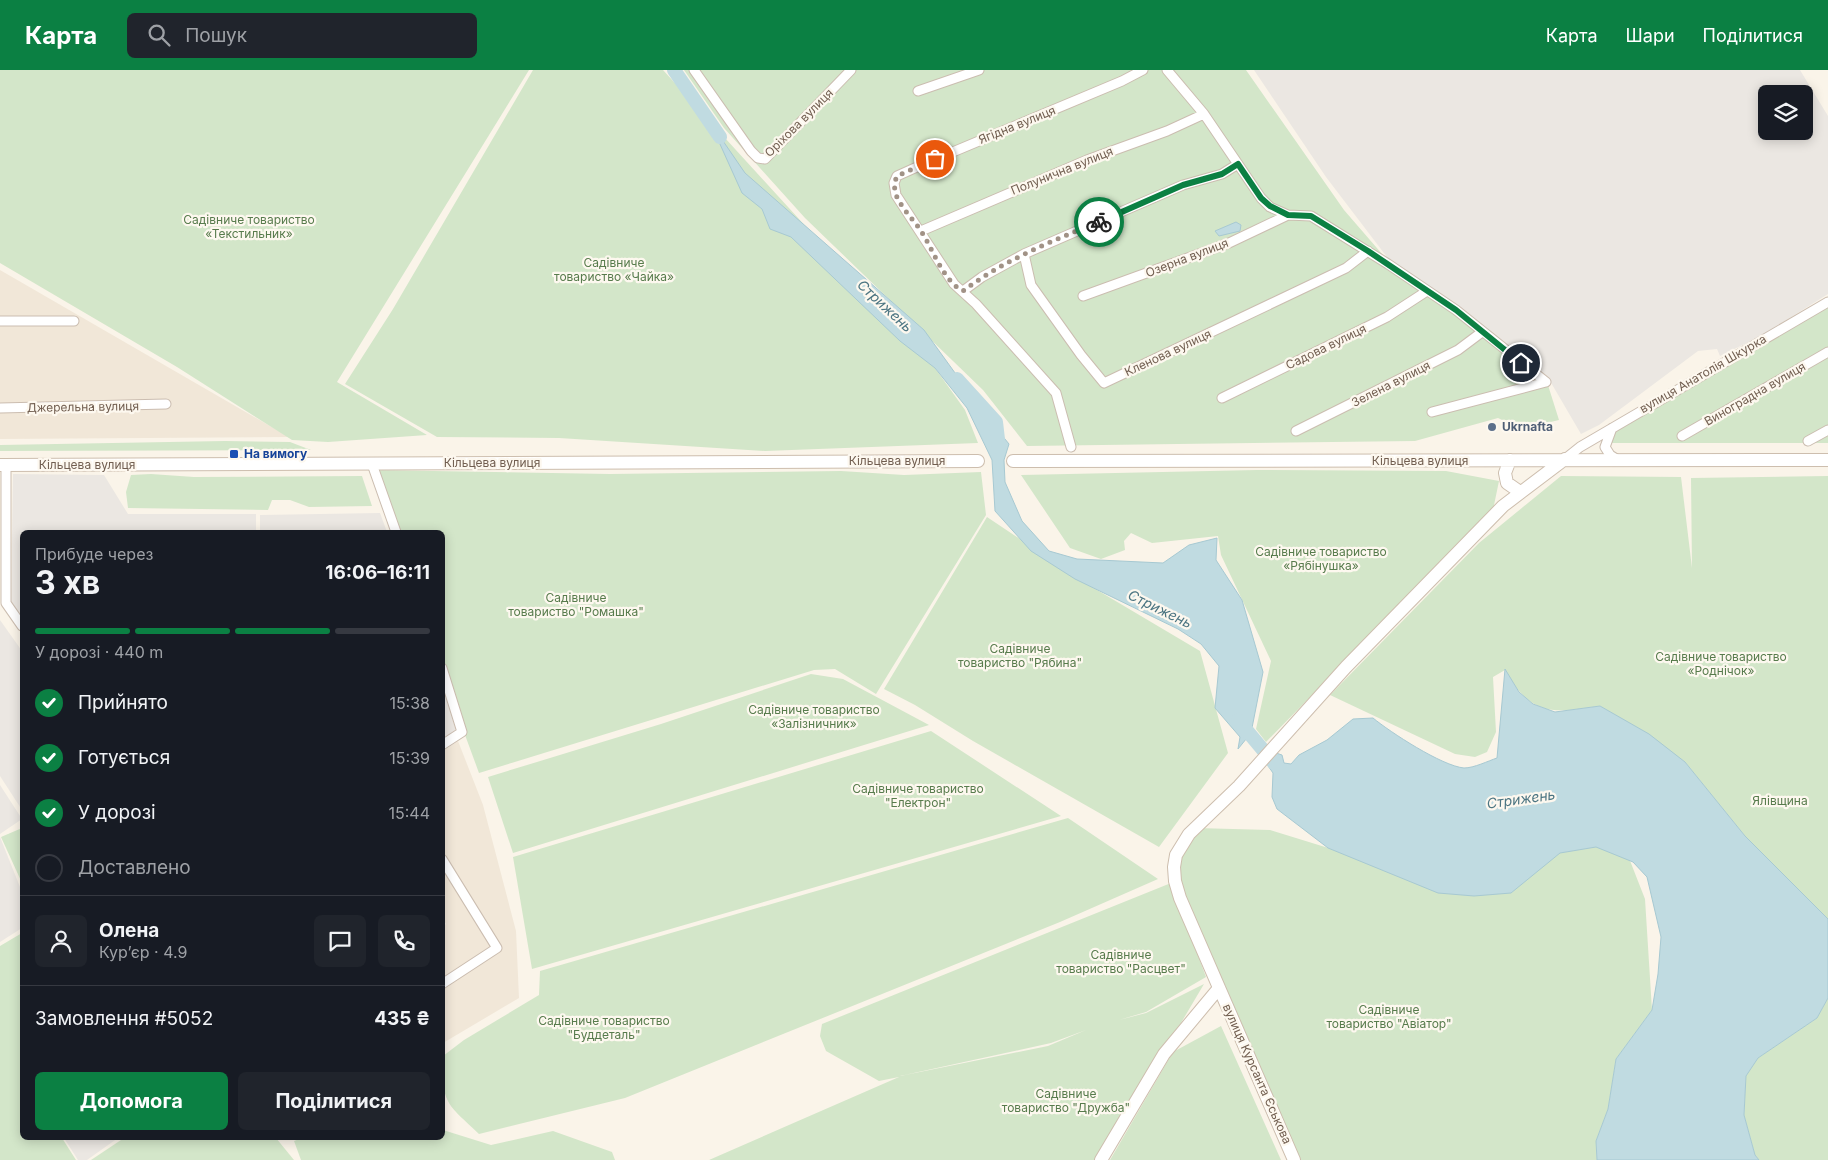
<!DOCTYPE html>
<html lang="uk">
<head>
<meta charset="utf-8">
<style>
	body { margin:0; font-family:Inter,sans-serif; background:#20242c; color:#f1f3f6; height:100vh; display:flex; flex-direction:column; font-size:19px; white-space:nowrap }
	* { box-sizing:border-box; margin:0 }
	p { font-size:16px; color:#9ea1a6 }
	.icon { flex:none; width:28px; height:28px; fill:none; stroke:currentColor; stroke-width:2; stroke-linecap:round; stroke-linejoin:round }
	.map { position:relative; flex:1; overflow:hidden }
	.side { position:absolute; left:20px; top:460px; width:425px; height:610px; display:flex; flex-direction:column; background:#171b24; border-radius:8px; box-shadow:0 2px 12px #0003 }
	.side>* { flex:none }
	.buttons { position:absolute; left:1758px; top:15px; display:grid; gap:10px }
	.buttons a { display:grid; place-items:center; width:55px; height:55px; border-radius:8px; background:#171b24; box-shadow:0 2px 12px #0003; font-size:25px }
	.pin { position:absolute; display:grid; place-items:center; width:42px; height:42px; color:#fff; margin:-21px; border:2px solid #fff; border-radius:50%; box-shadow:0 1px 5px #0007 }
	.courier { position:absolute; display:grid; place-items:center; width:50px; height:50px; margin:-25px; border:4px solid #0b8043; border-radius:50%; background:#fff; color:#222; box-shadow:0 1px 6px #0007 }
	.overview em { font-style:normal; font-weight:700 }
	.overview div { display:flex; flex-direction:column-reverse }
	.overview { display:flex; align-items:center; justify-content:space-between; height:85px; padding:0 15px }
	h1 { font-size:32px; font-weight:700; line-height:38px }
	.bar { display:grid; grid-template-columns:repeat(4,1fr); gap:8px 5px; align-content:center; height:60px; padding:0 15px }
	.bar i { height:6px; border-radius:4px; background:#363941 }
	.bar .selected { background:#0b8043 }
	.bar p { grid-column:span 4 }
	.line { display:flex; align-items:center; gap:12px; padding:0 15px; border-top:1px solid #363941 }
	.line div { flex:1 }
	.round { display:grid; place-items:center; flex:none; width:52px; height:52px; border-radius:8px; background:#20242c }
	ol { padding:0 15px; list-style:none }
	li { display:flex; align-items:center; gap:15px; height:55px }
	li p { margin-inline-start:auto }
	li .icon { padding:5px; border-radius:50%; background:#0b8043; color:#fff; stroke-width:4 }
	li:last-child { color:#9ea1a6 }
	li i { width:28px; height:28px; border:2px solid #363941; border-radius:50% }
	.primary-button { display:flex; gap:10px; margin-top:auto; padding:10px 15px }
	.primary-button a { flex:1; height:58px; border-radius:8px; background:#0b8043; color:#fff; font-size:20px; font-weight:700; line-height:58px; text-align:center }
	.primary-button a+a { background:#20242c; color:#f1f3f6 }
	header { display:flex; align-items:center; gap:30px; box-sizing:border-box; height:70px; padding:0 25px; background:#0b8043; color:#fff }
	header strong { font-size:24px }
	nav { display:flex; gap:28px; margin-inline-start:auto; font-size:18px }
	.search { width:350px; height:45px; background:#20242c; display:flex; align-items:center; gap:12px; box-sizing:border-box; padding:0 18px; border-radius:8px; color:#9ea1a6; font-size:19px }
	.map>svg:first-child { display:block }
	.residential { fill:#f1e7d8 }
	.industrial { fill:#ebe7e2; fill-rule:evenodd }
	.green { fill:#d3e6c9; fill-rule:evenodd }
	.water { fill:#c0dbe1; stroke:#a7c9d2 }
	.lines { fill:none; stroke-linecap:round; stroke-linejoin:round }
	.river { stroke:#c0dbe1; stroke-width:14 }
	.street-casing { stroke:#cbbdb0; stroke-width:11 }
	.secondary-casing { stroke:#cdbeae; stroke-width:14 }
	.street { stroke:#fff; stroke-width:9 }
	.secondary { stroke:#fff; stroke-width:12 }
	.done { stroke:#a19286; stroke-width:5; stroke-dasharray:0 9 }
	.route { stroke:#0b8043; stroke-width:6 }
	.service-dot { fill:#5c6f8a; stroke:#fdf8ef; stroke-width:2 }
	.transit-dot { fill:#1a4fb4; stroke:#fdf8ef; stroke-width:2 }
	.labels { text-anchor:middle; stroke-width:4.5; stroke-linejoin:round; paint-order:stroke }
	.street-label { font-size:12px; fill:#715e50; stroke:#fdf8ef }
	.park-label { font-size:12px; fill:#577b4c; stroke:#fdf8ef }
	.service-label { font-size:12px; font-weight:bold; fill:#4e5e75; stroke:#fdf8ef; text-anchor:start }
	.transit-label { font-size:12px; font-weight:bold; fill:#164399; stroke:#fdf8ef; text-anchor:start }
	.water-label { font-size:14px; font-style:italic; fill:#4c7582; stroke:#fdf8ef }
</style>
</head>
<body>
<header>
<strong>Карта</strong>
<div class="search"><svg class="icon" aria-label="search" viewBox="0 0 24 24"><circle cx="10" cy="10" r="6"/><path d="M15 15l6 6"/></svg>Пошук</div>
<nav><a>Карта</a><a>Шари</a><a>Поділитися</a></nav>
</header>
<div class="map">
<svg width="1828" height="1090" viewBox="0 0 1828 1090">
	<rect width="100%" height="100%" fill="#faf4e9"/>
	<path class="residential" d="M0,200l289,167 -289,2z
		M458,671l25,64 33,126 3,67 -76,45 -1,-116 4,-3 -3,-5v-168z"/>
	<path class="industrial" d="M1254,0h546l28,46v178l-69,43 -39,19 -3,-7 -19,2 -99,74 -18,9 -31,-53 -160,-120 -64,-84zM1766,24h38v37h-38z
		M13,404l91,1 24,39h128v18h-234v85l-11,-16z
		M380,443l7,19h-127v-17z
		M0,550l22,31v159l-22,-34z
		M442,616l14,45 -14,9z
		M0,715l22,34 -22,15z
		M0,767l22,55v36l-22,14z
		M64,1068h54l-31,22h-9z"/>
	<path class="green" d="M0,0h529l-192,312 90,53 -99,7 -36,-2 -115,-73 -177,-104z
		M533,0h130l272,298 30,42 13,33 -213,8 -206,-13 -122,-1 -92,-53 48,-75z
		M684,0h562l98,140 45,52 158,120 12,38 -38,9 -23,-11 -83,23 -388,5 -44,-56 -178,-172 -81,-90z
		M1828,233v140h-223l7,-15z
		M225,371l65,1 21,8 -311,1v-6z
		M372,400l238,4 231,-3 63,4 77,-3 5,43 -110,179 -41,-25 -21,1 -335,103 -36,-98 -1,-143h-49z
		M1257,400l189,1 53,10 -6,29 -227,232 -10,-13 15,-68 -50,-106 -3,-19 -66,7 -21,-10 -7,8 1,9 -24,9 -31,-11 -49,-73z
		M151,404l43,3 168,-1 10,30 -63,1 -19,-7h-18l-4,10 -140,-2 -2,-16 5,-17z
		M1561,406l120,1 11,91 -1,-90 137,-2v443l-83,-83 -60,-74 -85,-56c-30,4 -57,12 -80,-14 -6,-6 -10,-15 -15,-22l-12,7 3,55 -9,20 -12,5 -20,-3 -125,-59 149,-152z
		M987,447l105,70 108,64 28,102 -69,94 -186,-106 -58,-36 -31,-16z
		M811,604l32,5 86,46 -416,128 -25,-76 173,-53z
		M931,661l130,85 -529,153 -19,-112z
		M1068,748l90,61 -98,43 -435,176 -146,36c-34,-32 -37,-30 -36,-78l21,-16 75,-45 1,-24z
		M22,758v55l-21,-46z
		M1196,758l74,2 162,50 151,-41 44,14 18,46 7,111 -36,49 -8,50 -12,32 1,19h-303l-60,-137 -60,-156z
		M1171,813l35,94 -60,35 -27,8 27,-7 58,-29 -104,176h-391l190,-83 -20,4 -53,-30 -6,-15 2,-12zM1086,960l-38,16 -148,30 151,-33z
		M22,863v149l-1,3 1,53h40l14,22h-76v-214z
		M1828,928v162h-69l-4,-5 -11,-40 2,-39 12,-18 59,-40z
		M1221,956l60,134h-171l63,-108z
		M443,1060l48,15 62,-14 59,21 3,8h-314l-7,-19 8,-3h140z
		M124,1068h152l18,22h-203z"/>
	<path class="water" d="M710,52l35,51 179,157 60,83 25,31 -5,16 1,22 17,39 27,30 28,8 86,4 26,-18 28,-7 -1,22 26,40 21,72 -12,61 -13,16 2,-12 -25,-29 4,-42 -18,-22 -23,-15 -103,-50 -44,-28 -36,-40 -3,-51 -25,-52 -32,-40 -35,-27 -109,-104 -21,-8 -8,-20 -20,-16z
		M1236,152l5,3 -1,6 -21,5 -4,-5z
		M1505,599l14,23 14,12 22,8 45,-6 49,28 36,28 60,74 83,83v79l-11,20 -59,40 -12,18 -2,39 11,40 4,5h-162l-1,-19 12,-32 8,-50 36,-49 6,-36 3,-37 -14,-60 -14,-15 -37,-15 -36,6 -49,40 -37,3 -36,-3 -110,-45 -51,-39 -5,-12 1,-24 -7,-10 10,-10 6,2 2,8 7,1 8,-9 28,-15 26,-21 20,-1c17,14 69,48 91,50 10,0 24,-7 33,-10z"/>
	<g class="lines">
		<path class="river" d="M674,0l46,67
			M957,309l39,43 3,26
			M1238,650l36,43"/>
		<defs>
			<path id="street" d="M694,0l57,81 7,7 7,1 86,-89
				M1167,0l37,44 57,84 9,9 18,8 23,1 77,48 68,46 90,72
				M918,21l61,-21
				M921,161l166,-71 80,-29 37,-17
				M1024,184l7,31 50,70 23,28 242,-115 22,-17
				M963,221l19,-14 42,-23 159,-69 39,-11 16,-10
				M1083,226l146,-53 59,-28
				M0,251h74
				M1222,328l165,-81 40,-26
				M0,338l166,-4
				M1432,342l114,-30
				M1612,358l-7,19 5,8 8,5
				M1296,361l162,-81 24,-18
				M1682,366l146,-84
				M1808,371l20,-11
				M1071,377l-15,-54 -80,-89 -22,-20 -58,-89 -2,-12 3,-7 20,-9 205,-86 21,-11
				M1565,389l15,-12 248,-145
				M372,394l24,68
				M6,395v138l16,23
				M442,598l20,64 -20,13
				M442,789l55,89 -55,36"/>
			<path id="secondary" d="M1510,390l-5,13 2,10 13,9
				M1013,391l815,-1
				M0,395l978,-4
				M1101,1090l63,-106 55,-66
				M1294,1090l-114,-262 -5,-17 -1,-14 2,-12 13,-21 50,-48 107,-119 157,-161 62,-47"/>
		</defs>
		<use href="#street" class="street-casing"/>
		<use href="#secondary" class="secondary-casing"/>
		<use href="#street" class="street"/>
		<use href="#secondary" class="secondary"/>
	</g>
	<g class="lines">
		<path class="done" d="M935,89l-38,17c-3,7 -3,12 -1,19 6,14 17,24 25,36 12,18 22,50 42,60 41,-31 89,-50 136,-69"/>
		<path class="route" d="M1099,152l84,-37 39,-11 16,-10 23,34 9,8 18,9 23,1 57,35 88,59 65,53"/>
	</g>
	<circle class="service-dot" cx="1492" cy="357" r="5"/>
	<rect class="transit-dot" x="229" y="379" width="10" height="10" rx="2.5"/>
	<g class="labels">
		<g class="street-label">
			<text transform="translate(799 53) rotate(-45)" y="4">Оріхова вулиця</text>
			<text transform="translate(1017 55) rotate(-22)" y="4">Ягідна вулиця</text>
			<text transform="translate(1062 101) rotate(-22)" y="4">Полунична вулиця</text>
			<text transform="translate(1187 188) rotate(-21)" y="4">Озерна вулиця</text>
			<text transform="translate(1326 277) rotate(-26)" y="4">Садова вулиця</text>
			<text transform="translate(1168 283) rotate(-25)" y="4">Кленова вулиця</text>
			<text transform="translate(1703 304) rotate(-30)" y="4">вулиця Анатолія Шкурка</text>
			<text transform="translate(1391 314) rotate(-27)" y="4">Зелена вулиця</text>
			<text transform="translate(1755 324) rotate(-30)" y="4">Виноградна вулиця</text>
			<text transform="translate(83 337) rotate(-1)" y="4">Джерельна вулиця</text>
			<text x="897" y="395">Кільцева вулиця</text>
			<text x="1420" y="395">Кільцева вулиця</text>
			<text x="492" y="397">Кільцева вулиця</text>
			<text x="87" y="399">Кільцева вулиця</text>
			<text transform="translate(1257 1004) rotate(66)" y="4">вулиця Курсанта Єськова</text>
		</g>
		<g class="park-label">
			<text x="249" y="154">Садівниче товариство<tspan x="249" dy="14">«Текстильник»</tspan></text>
			<text x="614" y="197">Садівниче<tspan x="614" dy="14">товариство «Чайка»</tspan></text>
			<text x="1321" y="486">Садівниче товариство<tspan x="1321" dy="14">«Рябінушка»</tspan></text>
			<text x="576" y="532">Садівниче<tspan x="576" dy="14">товариство "Ромашка"</tspan></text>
			<text x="1020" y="583">Садівниче<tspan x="1020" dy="14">товариство "Рябина"</tspan></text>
			<text x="1721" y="591">Садівниче товариство<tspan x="1721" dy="14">«Роднічок»</tspan></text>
			<text x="814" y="644">Садівниче товариство<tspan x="814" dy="14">«Залізничник»</tspan></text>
			<text x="918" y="723">Садівниче товариство<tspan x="918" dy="14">"Електрон"</tspan></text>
			<text x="1780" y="735">Ялівщина</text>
			<text x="1121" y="889">Садівниче<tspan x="1121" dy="14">товариство "Расцвет"</tspan></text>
			<text x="1389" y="944">Садівниче<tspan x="1389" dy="14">товариство "Авіатор"</tspan></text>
			<text x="604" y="955">Садівниче товариство<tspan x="604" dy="14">"Буддеталь"</tspan></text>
			<text x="1066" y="1028">Садівниче<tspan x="1066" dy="14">товариство "Дружба"</tspan></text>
		</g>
		<g class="service-label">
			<text x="1502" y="361">Ukrnafta</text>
		</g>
		<g class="transit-label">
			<text x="244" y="388">На вимогу</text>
		</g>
		<g class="water-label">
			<text transform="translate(885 236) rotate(43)" y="5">Стрижень</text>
			<text transform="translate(1160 539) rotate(26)" y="5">Стрижень</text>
			<text transform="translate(1521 729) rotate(-8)" y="5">Стрижень</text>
		</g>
	</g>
</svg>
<div class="buttons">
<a><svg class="icon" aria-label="layers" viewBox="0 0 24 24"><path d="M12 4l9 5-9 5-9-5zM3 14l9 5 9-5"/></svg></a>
</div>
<div class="pin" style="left:935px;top:89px;background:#ea580c"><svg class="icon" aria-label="bag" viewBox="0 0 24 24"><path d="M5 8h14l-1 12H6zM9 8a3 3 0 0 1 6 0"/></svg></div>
<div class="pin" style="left:1521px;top:293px;background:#1f2937"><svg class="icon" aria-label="home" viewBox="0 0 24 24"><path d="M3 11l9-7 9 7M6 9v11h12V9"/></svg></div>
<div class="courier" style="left:1099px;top:152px"><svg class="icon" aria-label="bike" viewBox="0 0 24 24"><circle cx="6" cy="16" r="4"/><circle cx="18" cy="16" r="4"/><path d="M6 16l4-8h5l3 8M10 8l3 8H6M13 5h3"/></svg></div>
<section class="side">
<div class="overview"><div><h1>3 хв</h1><p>Прибуде через</p></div><em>16:06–16:11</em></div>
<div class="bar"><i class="selected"></i><i class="selected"></i><i class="selected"></i><i></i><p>У дорозі · 440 m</p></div>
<ol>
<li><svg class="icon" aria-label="check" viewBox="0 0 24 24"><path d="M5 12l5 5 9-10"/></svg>Прийнято<p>15:38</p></li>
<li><svg class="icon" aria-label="check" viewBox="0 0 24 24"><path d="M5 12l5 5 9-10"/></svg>Готується<p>15:39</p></li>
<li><svg class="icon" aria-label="check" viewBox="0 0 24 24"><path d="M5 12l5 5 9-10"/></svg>У дорозі<p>15:44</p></li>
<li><i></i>Доставлено</li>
</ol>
<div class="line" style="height:90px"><a class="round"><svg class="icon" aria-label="person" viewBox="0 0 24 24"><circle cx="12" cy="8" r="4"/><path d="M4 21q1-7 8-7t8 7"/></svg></a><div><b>Олена</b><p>Кур’єр · 4.9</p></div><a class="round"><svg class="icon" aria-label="chat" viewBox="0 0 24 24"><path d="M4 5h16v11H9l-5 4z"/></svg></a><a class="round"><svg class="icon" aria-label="phone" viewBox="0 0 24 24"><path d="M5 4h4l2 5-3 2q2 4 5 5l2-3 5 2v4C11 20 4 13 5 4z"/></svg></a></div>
<div class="line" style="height:65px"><div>Замовлення #5052</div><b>435 ₴</b></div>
<div class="primary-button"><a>Допомога</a><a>Поділитися</a></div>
</section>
</div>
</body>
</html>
